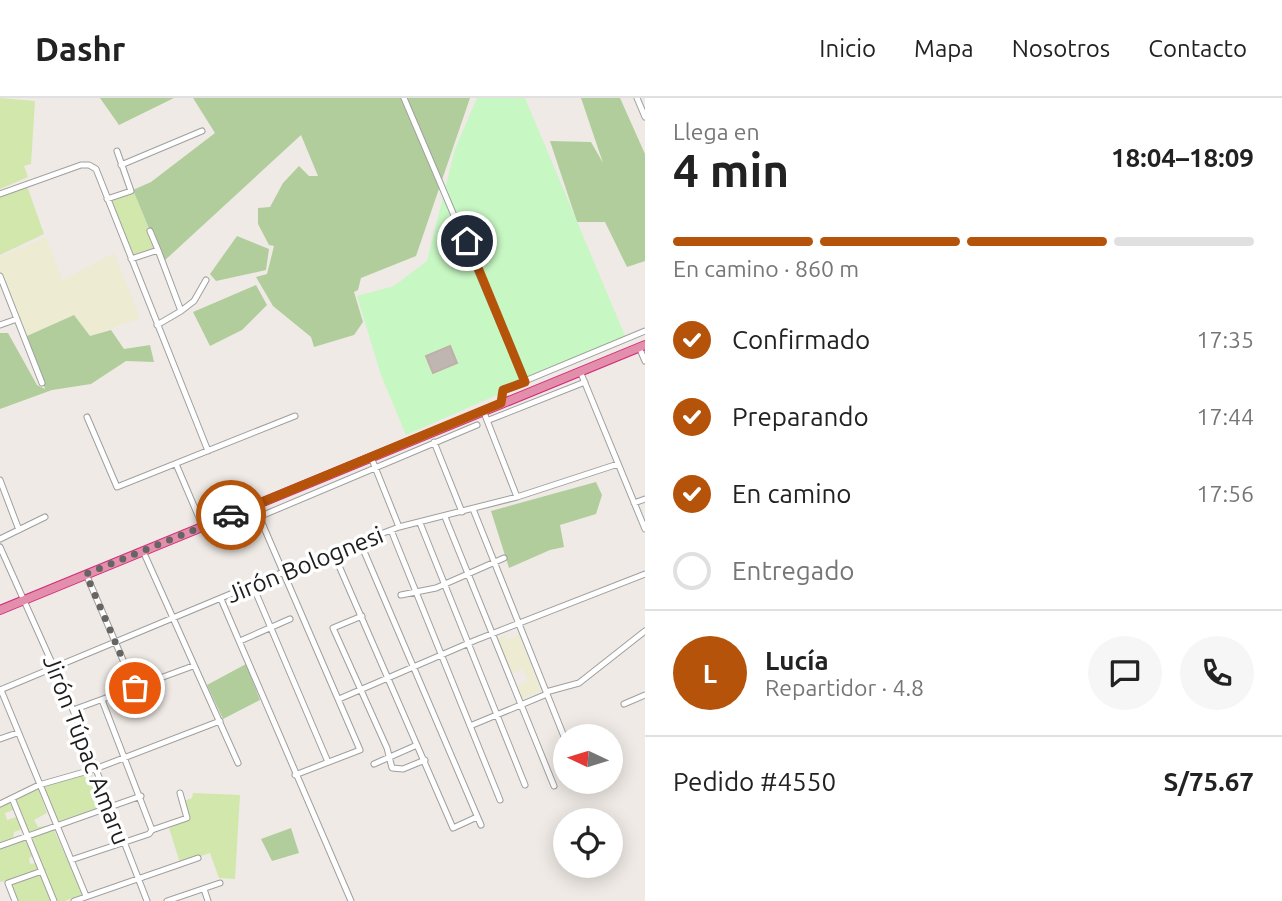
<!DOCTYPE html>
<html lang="es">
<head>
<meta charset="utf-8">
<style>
	body { margin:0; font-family:Ubuntu,sans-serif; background:#f6f6f6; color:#222; height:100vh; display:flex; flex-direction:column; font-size:26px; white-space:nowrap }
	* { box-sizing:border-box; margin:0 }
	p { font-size:23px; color:#767676 }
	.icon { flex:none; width:38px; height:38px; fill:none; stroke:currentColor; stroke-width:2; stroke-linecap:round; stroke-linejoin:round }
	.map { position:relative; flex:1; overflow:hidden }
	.side { display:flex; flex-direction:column; background:#fff; width:637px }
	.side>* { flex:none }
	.needle { width:46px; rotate:274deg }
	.fabs { position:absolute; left:553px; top:626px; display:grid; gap:14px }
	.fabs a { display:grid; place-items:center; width:70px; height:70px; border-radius:50%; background:#fff; box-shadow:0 4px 18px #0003; font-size:35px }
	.pin { position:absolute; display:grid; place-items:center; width:60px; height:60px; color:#fff; margin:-30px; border:4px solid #fff; border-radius:50%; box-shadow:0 2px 7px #0007 }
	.courier { position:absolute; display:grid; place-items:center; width:70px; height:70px; margin:-35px; border:5px solid #b45309; border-radius:50%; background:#fff; color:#222; box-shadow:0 2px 9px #0007 }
	.summary em { font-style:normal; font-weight:600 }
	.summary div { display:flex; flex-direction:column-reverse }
	.summary { display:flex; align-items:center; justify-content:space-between; height:119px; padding:0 28px }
	h1 { font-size:46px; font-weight:600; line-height:52px }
	.bar { display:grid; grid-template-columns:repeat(4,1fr); gap:10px 7px; align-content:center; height:84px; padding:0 28px }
	.bar i { height:9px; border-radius:5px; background:#e0e0e0 }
	.bar .current { background:#b45309 }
	.bar p { grid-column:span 4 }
	.line { display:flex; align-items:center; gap:18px; padding:0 28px; border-top:2px solid #e0e0e0 }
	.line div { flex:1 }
	.round { display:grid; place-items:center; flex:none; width:74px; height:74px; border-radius:37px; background:#f6f6f6 }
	ol { padding:0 28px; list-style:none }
	li { display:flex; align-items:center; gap:21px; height:77px }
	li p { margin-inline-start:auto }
	li .icon { padding:7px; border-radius:50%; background:#b45309; color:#fff; stroke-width:4 }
	li:last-child { color:#767676 }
	li i { width:38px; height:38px; border:4px solid #e0e0e0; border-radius:50% }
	header { display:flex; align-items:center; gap:42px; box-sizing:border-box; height:98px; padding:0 35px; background:#fff; border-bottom:2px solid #e0e0e0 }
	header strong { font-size:33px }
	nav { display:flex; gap:38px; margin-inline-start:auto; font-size:24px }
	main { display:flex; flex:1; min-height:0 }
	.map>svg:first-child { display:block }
	.farmland { fill:#edebd1 }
	.grass { fill:#d2e7ac }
	.forest { fill:#b1cd9b }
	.park { fill:#c7f7c3 }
	.building { fill:#bfb5b1; stroke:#c0afa8; stroke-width:2 }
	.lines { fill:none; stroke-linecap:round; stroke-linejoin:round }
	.minor-casing { stroke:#9f9f9f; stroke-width:7 }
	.highway-casing { stroke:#d42b7e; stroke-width:10 }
	.minor { stroke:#fff; stroke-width:5 }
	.highway { stroke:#e38fac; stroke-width:8 }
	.done { stroke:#676564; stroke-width:7; stroke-dasharray:0 12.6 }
	.route { stroke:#b45309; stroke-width:9 }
	.labels { text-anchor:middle; stroke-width:7; stroke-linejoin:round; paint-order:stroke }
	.street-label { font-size:24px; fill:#1e1e1e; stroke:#fff }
</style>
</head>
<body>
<header>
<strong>Dashr</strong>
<nav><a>Inicio</a><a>Mapa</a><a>Nosotros</a><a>Contacto</a></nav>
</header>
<main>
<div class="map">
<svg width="645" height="803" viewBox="0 0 645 803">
	<rect width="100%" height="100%" fill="#efeae5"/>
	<path class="farmland" d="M46,139l21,56 -4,-13 51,-27 26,65 -50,18 -16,-21 -47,21 -27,-61v-18z
		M505,537l2,5 12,-5 22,56 -19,7 -5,-12 11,-5 -5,-12 -12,5 -13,-36z"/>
	<path class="grass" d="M0,0l35,3 -4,63 -7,2 4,11 -28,12z
		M27,88l17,48 -44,21v-60z
		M133,92l25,60 -26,9 -25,-59z
		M91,674l14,34 -49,16 -14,-34z
		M38,690l9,25 -13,7 4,7 14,-2 -23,7 -14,-33z
		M193,695l47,2 -5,84 -16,-1 -9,-25 -30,10 -11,-35 21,-10 -6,-17 8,-3z
		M12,702l4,9 -11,4 2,7 12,-4 4,13 -9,3 -1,7 -13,5v-38z
		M53,730l30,66 -18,7h-9l-25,-65z
		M25,740l8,18 -4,2 1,6 6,-1 15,38h-34l-8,-21 -9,2v-36z"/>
	<path class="forest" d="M100,0h74l-55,27z
		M193,0h277l-54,158 -55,22 -3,12 -4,2 9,30 -9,13 -40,12 -3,-10 -38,-31 -17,-29 11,-3 7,-28 -5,-1 -11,-21v-16l12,-1 13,-24 16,-17 10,10h9l-17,-41 -138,127 -30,-72 18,-8 64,-49z
		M581,0h39l25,56v107l-18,6 -22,-45h-28l-27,-81 41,1 12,21z
		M237,138l32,13 -3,21 -50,11 -6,-7z
		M256,187l11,20 -25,25 -32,16 -17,-34z
		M74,217l16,21 21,-6 13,19 26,-4 4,17 -28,-1 -35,23 -39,6 -52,19v-76h8l29,52 8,4 -18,-53z
		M596,384l6,13 -6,19 -36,11 4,22 -14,3 -41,18 -18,-57z
		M246,566l14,36 -37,19 -16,-34z
		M291,730l8,25 -27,8 -11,-22z"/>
	<path class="park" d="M477,0h48l101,240 -220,97 -25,-60 -24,-79 37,-10 33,-25 28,-112z"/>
	<path class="building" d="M450,248l7,17 -24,10 -7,-17z"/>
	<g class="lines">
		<defs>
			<path id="minor" d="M404,0l121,284
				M637,0l8,19
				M121,67l81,-34
				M0,96l81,-29h8l7,4 112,282
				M107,101l24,-8 -14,-40
				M131,161l27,-9 -8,-19
				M0,178l42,107
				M181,213l13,-10 12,-21
				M0,227l17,-6
				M157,227l24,-14 -23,-61
				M639,249l6,14
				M580,273l65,158
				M501,305l2,-13 142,-59
				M483,312l34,87
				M87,319l30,70 178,-71
				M489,322l96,-38
				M434,344l28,70
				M371,359l28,70
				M176,366l27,63
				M0,382l19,50
				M634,405l11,-4
				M250,409l4,9h7l216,-91
				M473,411l92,230
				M259,418l101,234 -65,25
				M445,419l109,269
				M420,425l105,262
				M391,432l109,270
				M0,441l45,-22
				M360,444l121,283
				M0,449l73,163 74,191
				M143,453l95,212
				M333,454l120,276 24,-11
				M86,476l49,114
				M253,488l75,176
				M401,497l35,-7 68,-30
				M221,501l130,302
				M362,518l-29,12 54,120 5,20 11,1 22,-9
				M240,543l50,-22
				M0,592l312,-130 87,-33 118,-30 101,-33
				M1,592l85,206
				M546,594l33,-9 66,-52
				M339,601l137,-59 169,-66
				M102,602l50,130
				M624,606l21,-9
				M73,612l120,-44
				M470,628l77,-32
				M0,641l17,-6
				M374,666l43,-19
				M12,700l42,103
				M0,706l39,-19 56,-16 125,-48
				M0,748l141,-50
				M71,762l78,-26 3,-4 35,-12 -7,-25
				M204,791l4,12
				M15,803l-7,-18 34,-12
				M74,803l124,-43
				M167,803l53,-18"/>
			<path id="highway" d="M0,512l645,-265"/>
		</defs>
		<use href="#minor" class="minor-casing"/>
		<use href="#highway" class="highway-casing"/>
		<use href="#minor" class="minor"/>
		<use href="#highway" class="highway"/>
	</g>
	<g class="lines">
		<path class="done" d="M135,590l-49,-114 145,-59"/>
		<path class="route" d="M231,417l270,-112 2,-13 22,-8 -58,-141"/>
	</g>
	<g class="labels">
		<g class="street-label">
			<text transform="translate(305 467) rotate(-22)" y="8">Jirón Bolognesi</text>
			<text transform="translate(86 652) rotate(69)" y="8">Jirón Túpac Amaru</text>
		</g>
	</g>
</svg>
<div class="fabs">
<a><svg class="needle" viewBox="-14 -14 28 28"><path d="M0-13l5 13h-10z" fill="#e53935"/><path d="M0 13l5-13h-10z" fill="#767676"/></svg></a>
<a><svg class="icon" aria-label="locate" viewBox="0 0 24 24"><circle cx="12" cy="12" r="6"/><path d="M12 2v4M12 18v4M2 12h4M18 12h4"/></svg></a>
</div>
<div class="pin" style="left:135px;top:590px;background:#ea580c"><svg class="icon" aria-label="bag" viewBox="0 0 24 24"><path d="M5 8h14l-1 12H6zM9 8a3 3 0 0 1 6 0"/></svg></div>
<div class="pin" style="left:467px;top:143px;background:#1f2937"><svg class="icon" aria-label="home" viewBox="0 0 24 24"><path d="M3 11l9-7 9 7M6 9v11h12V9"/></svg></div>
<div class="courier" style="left:231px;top:417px"><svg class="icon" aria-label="car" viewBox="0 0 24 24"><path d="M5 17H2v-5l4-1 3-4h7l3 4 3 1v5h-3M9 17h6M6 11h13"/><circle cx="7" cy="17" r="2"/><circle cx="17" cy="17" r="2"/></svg></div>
</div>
<section class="side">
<div class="summary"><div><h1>4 min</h1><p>Llega en</p></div><em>18:04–18:09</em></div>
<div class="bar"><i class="current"></i><i class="current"></i><i class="current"></i><i></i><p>En camino · 860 m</p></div>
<ol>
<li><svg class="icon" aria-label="check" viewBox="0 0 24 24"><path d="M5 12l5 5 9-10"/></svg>Confirmado<p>17:35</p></li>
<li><svg class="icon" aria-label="check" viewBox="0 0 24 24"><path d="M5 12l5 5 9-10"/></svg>Preparando<p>17:44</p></li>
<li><svg class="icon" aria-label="check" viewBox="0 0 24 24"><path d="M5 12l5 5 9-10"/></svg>En camino<p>17:56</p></li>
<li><i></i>Entregado</li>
</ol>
<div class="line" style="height:126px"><b class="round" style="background:#b45309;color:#fff">L</b><div><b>Lucía</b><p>Repartidor · 4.8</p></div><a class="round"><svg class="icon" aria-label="chat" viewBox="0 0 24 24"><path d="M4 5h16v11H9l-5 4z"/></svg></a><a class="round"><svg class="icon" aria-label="phone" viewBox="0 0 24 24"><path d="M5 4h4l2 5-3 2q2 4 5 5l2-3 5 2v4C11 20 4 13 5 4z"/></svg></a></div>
<div class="line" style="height:91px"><div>Pedido #4550</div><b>S/75.67</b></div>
</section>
</main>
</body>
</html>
